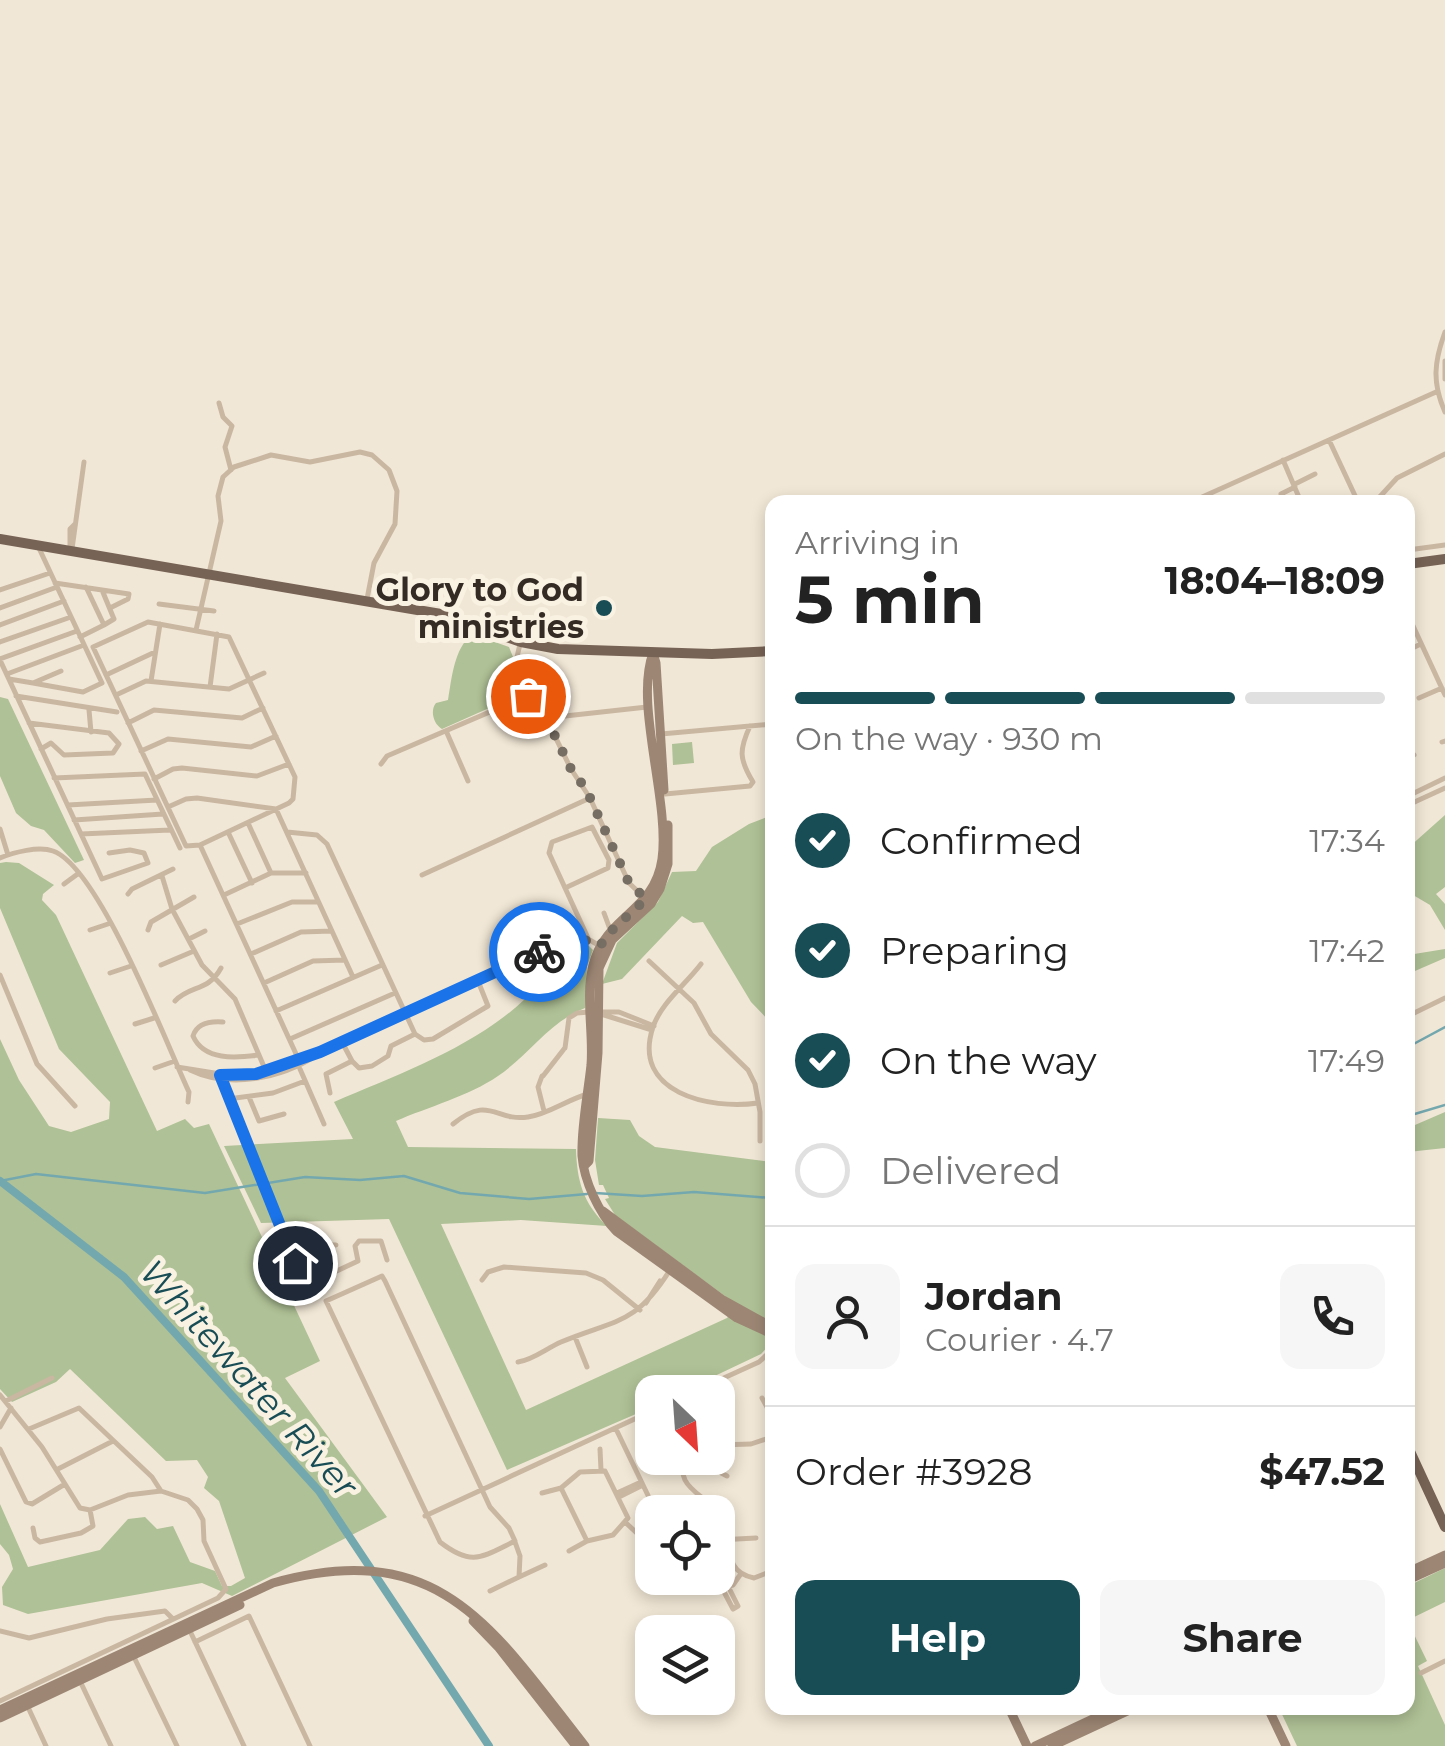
<!DOCTYPE html>
<html lang="en">
<head>
<meta charset="utf-8">
<style>
	body { margin:0; font-family:Montserrat,sans-serif; background:#f6f6f6; color:#222; height:100vh; display:flex; flex-direction:column; font-size:38px; white-space:nowrap }
	* { box-sizing:border-box; margin:0 }
	p { font-size:32px; color:#767676 }
	.icon { flex:none; width:55px; height:55px; fill:none; stroke:currentColor; stroke-width:2; stroke-linecap:round; stroke-linejoin:round }
	.map { position:relative; flex:1; overflow:hidden }
	.side { position:absolute; left:765px; top:495px; width:650px; height:1220px; display:flex; flex-direction:column; background:#fff; border-radius:20px; box-shadow:0 5px 15px #0003 }
	.side>* { flex:none }
	.needle { width:65px; rotate:155deg }
	.controls { position:absolute; left:635px; top:1375px; display:grid; gap:20px }
	.controls a { display:grid; place-items:center; width:100px; height:100px; border-radius:20px; background:#fff; box-shadow:0 5px 15px #0003; font-size:50px }
	.pin { position:absolute; display:grid; place-items:center; width:85px; height:85px; color:#fff; margin:-42px; border:5px solid #fff; border-radius:50%; box-shadow:0 2px 10px #0007 }
	.courier { position:absolute; display:grid; place-items:center; width:100px; height:100px; margin:-50px; border:8px solid #1a73e8; border-radius:50%; background:#fff; color:#222; box-shadow:0 2px 12px #0007 }
	.headline em { font-style:normal; font-weight:700 }
	.headline div { display:flex; flex-direction:column-reverse }
	.headline { display:flex; align-items:center; justify-content:space-between; height:170px; padding:0 30px }
	h1 { font-size:65px; font-weight:700; line-height:75px }
	.bar { display:grid; grid-template-columns:repeat(4,1fr); gap:15px 10px; align-content:center; height:120px; padding:0 30px }
	.bar i { height:12px; border-radius:8px; background:#e0e0e0 }
	.bar .current { background:#194d56 }
	.bar p { grid-column:span 4 }
	.line { display:flex; align-items:center; gap:25px; padding:0 30px; border-top:2px solid #e0e0e0 }
	.line div { flex:1 }
	.round { display:grid; place-items:center; flex:none; width:105px; height:105px; border-radius:20px; background:#f6f6f6 }
	ol { padding:0 30px; list-style:none }
	li { display:flex; align-items:center; gap:30px; height:110px }
	li p { margin-inline-start:auto }
	li .icon { padding:10px; border-radius:50%; background:#194d56; color:#fff; stroke-width:4 }
	li:last-child { color:#767676 }
	li i { width:55px; height:55px; border:5px solid #e0e0e0; border-radius:50% }
	.primary-button { display:flex; gap:20px; margin-top:auto; padding:20px 30px }
	.primary-button a { flex:1; height:115px; border-radius:20px; background:#194d56; color:#fff; font-size:40px; font-weight:700; line-height:115px; text-align:center }
	.primary-button a+a { background:#f6f6f6; color:#222 }
	.map>svg:first-child { display:block }
	.green { fill:#afc196 }
	.lines { fill:none; stroke-linecap:round; stroke-linejoin:round }
	.stream { stroke:#74a8af; stroke-width:2.5 }
	.river { stroke:#74a8af; stroke-width:8 }
	.street { stroke:#cab7a2; stroke-width:5 }
	.secondary { stroke:#9d8674; stroke-width:9 }
	.primary { stroke:#776355; stroke-width:10 }
	.done { stroke:#766d63; stroke-width:10; stroke-dasharray:0 18 }
	.route { stroke:#1a73e8; stroke-width:12 }
	.poi-dot { fill:#194d56; stroke:#f9f1e2; stroke-width:4 }
	.labels { text-anchor:middle; stroke-width:10; stroke-linejoin:round; paint-order:stroke }
	.poi-label { font-size:32px; font-weight:bold; fill:#342b25; stroke:#f9f1e2; text-anchor:end }
	.water-label { font-size:35px; font-style:italic; fill:#194d56; stroke:#f9f1e2 }
</style>
</head>
<body>
<div class="map">
<svg width="1445" height="1746" viewBox="0 0 1445 1746">
	<rect width="100%" height="100%" fill="#f1e7d6"/>
	<path class="green" d="M472,634l37,13 16,40 -2,6 -81,36c-9,-5 -12,-19 -6,-26l12,-3c4,-23 6,-51 24,-66z
		M0,697l8,2 76,161 -9,3 -31,-33 -13,-4 -15,-13 -16,-37z
		M692,742l2,21 -21,2 -1,-21z
		M772,815v62l-5,4 5,9v134l-21,-22 -48,-80 -10,1 -11,-7 -60,63 -20,5 15,-41 41,-41 14,-30 24,-1 16,-24 37,-23z
		M1445,815v72l-9,7 9,10v26l-15,-25 -22,-13v-44z
		M6,862l13,1 35,22 -11,9 -1,6 14,15 101,216 28,-12 9,9 15,-4 111,237 -35,17 102,139 -155,79 -30,-13 -174,31 -25,-9 -1,-18 11,-18 -4,-14 -9,-11v-40l28,63 72,-17 28,-31 17,-2 12,12 16,-3 17,36 25,9 7,15h9l14,-8 -26,-77 -15,-13 4,-11 -11,-17 -31,1 -96,-92 -14,13 -44,20 -12,-13v-350l19,41 30,46 22,6 38,-13 1,-17 -51,-53 -59,-141v-45z
		M572,944l16,1 5,5 -6,16 -2,42c-36,14 -56,47 -87,68 -29,20 -70,31 -102,45l12,26 168,2c1,32 7,54 31,77l-86,-6 -80,4 85,186 201,-92 10,-13 -122,-90 -10,-16 4,-1 -6,-13h-4l-4,-25 3,-42 32,2 9,16 16,11 117,15v128l-6,3 6,18 -2,33 -9,10 -80,38h-29v15l-145,63 -118,-251 -128,4 -37,-77 129,-7 -19,-37c83,-36 177,-67 228,-147l-2,-6z
		M1445,949v9l-37,16v-19z
		M1445,1112v36l-37,4v-24z
		M1445,1568v34l-37,18v-34z
		M1408,1622l19,39 -9,5 27,59v21h-148l-18,-38h129z"/>
	<g class="lines">
		<path class="stream" d="M1408,1047l37,-20
			M1408,1116l37,-11
			M0,1181l36,-7 169,19 100,-16 55,3 44,-4 56,17 69,6 58,-5
			M595,1193l47,3 52,-4 78,6"/>
		<path class="river" d="M0,1181l124,96 195,214 170,255"/>
		<path class="street" d="M1445,332c-11,30 -13,51 0,80
			M1445,361v18
			M219,403l4,14 9,9 -7,21 6,23
			M1329,440l29,62
			M1283,460l18,42
			M1295,484l20,-10
			M1281,494l14,-7
			M927,502h1
			M1191,502l245,-110
			M1375,502l22,-24 48,-24
			M70,549v-20l5,-5
			M72,549l12,-87
			M1408,550l37,-5
			M55,583l74,11 -1,5 -18,9
			M0,590l50,-17
			M102,590l12,29 -10,6
			M159,604l55,7
			M0,608l57,-21
			M1408,615l37,80
			M148,622l81,15 66,140 -2,22 -4,4 -89,42 -14,1 -93,-199z
			M0,625l64,-24
			M196,630l25,-109 -3,-25 5,-19 11,-10 37,-12 39,7 50,-10 12,3 17,15 8,21 -2,33 -21,39 -7,36
			M80,637l24,-12 -18,-38
			M0,642l71,-25
			M520,644l-3,13 3,8 51,104 19,29 39,85 17,16
			M1408,650l13,-6
			M0,659l77,-28
			M0,660l102,219 46,-16 -4,-10 -14,-3 -21,3
			M7,674l77,-29
			M106,675l49,-23
			M9,679l24,4 28,-12
			M151,681l9,-57
			M33,683l50,9 19,-9 -64,-137
			M210,687l7,-53
			M116,695l30,-14 83,8 35,-16
			M16,696l101,16
			M1419,698l23,-10
			M89,710l2,22
			M547,718l100,-11
			M29,723l80,10 10,11 -6,9 -49,2 -13,-12 -10,6
			M128,723l26,-13 88,8 21,-10
			M447,733l21,48
			M661,734l111,-10
			M1442,742l3,-1
			M141,751l27,-12 83,8 25,-11
			M1408,759l6,-4
			M381,764l6,-8 147,-63
			M54,778l91,-4 35,74
			M154,779l19,-10 9,-1 75,8 32,-12
			M665,794l85,-8 3,-4c-14,-23 -14,-32 -3,-56
			M1408,796l37,-18
			M68,805l89,-5
			M1408,805l37,-17
			M168,807l18,-8 11,-1 79,11 77,168
			M74,820l89,-6
			M248,823l23,50
			M0,829l8,26
			M228,832l24,51
			M287,832l30,3 10,9 88,190
			M81,834l89,-4
			M200,845l97,211
			M0,858c14,-6 39,-12 53,-7 46,16 113,192 136,241l-1,10
			M422,875l168,-77
			M162,876l10,33 30,56 33,34 33,77
			M64,884l15,-11
			M565,888l43,-20 1,-8 -17,-33 -40,15 -3,11 39,85
			M128,894l4,-5 41,-20
			M224,895l47,-22h35
			M604,913l7,19
			M237,924l55,-22h26
			M90,930l21,-7
			M148,930l3,-8 43,-25
			M189,939l16,-8
			M251,954l50,-22 31,-1
			M649,961l45,42 17,31 37,36 7,14 5,28v29
			M701,964c-15,20 -40,39 -48,63 -22,66 57,83 105,76
			M161,965l33,-14
			M504,968l18,14
			M110,973l21,-7
			M0,975l37,89 38,42
			M264,983l49,-22 32,-1
			M175,1001c15,-16 33,-9 46,-33
			M276,1011l106,-46
			M600,1012h19l35,14
			M601,1014l51,16
			M1408,1016l37,-18
			M223,1022c-13,-1 -26,1 -30,14 11,25 43,22 66,19
			M135,1024l19,-6
			M290,1039l105,-46
			M342,1042l10,19
			M565,1048l4,-30 8,-5 12,-1
			M177,1067l56,9 23,-2 31,-10 279,-124 22,-1 12,7
			M155,1068l20,-7
			M300,1069l24,55
			M190,1070c39,19 91,9 127,-15
			M219,1075l41,96 13,44 31,67 5,2 49,-23 -3,-15 4,-5h22l6,19
			M542,1076l-4,11 6,24
			M543,1076l21,-27
			M330,1093l-4,-19 26,-13 7,7 13,-2 16,-10 3,-10 24,-12 9,6 9,-1 55,-33 -10,-25
			M249,1097l10,24 25,-7
			M228,1099l45,-6 32,-12
			M453,1124c37,-30 42,-2 75,-7 21,-3 40,-18 60,-23
			M286,1244l50,1
			M482,1280l6,-8 16,-5 82,6 17,7 37,30
			M646,1303l14,-22
			M575,1337l12,30
			M518,1362c15,-2 29,-14 43,-20 55,-23 74,-16 109,-72
			M693,1392l66,-30 13,-12
			M0,1395l42,52 38,61 10,2
			M762,1398l10,18
			M6,1401l46,-23
			M0,1427l11,-19
			M616,1429l40,83
			M718,1445l33,-1 21,-7
			M0,1449l26,53 6,2 33,-20
			M600,1449l1,21
			M687,1458c-4,7 -6,13 -2,22 8,16 29,20 38,41 10,23 -1,51 31,57l18,-7
			M710,1458l4,11 13,7
			M58,1469l55,-28
			M605,1471l23,47 -15,17 -26,6 -26,-53 19,-16z
			M542,1493l19,-5
			M617,1493l24,-11
			M619,1497l24,-12
			M90,1510l38,-15 33,-4
			M425,1516l227,-105
			M625,1522l16,15
			M33,1528l2,10 5,4 41,-9 12,-7 -3,-16
			M718,1540l38,-2
			M569,1551l18,-10
			M519,1577l26,-12
			M729,1588l9,18 -5,3 -11,-21 11,-3 7,-10
			M490,1591l29,-14 1,-21 -5,-14v-1l-6,-13 -19,-21 -105,-226 -3,-5 -56,25 114,241c32,25 42,15 75,-1
			M0,1631l29,7 78,-19 58,-8 8,8
			M190,1631l54,115
			M195,1642l54,-26 61,130
			M132,1653l45,93
			M1421,1673l24,-12
			M80,1681l31,65
			M0,1701l218,-103 8,-9 -22,-48 -1,-21 -6,-11 -9,-9 -27,-9 -9,-14 -73,-69 -50,21
			M27,1705l19,41"/>
		<path class="secondary" d="M653,653c-19,51 17,148 9,206 -7,48 -46,54 -64,92 -16,34 -4,77 -7,114 -3,29 -10,62 -9,91 2,25 17,57 34,75l121,87 35,16
			M653,653l3,10 8,127
			M585,1165l4,-4 9,-108 1,-85 13,-28 39,-36 9,-15 8,-25v-39
			M603,1211l120,89 49,27
			M1408,1572l37,-17
			M1408,1580l37,-17
			M473,1621l26,27 77,98
			M1009,1708l18,38
			M1268,1708l18,38
			M0,1710l273,-127c168,-47 220,46 312,163
			M0,1718l240,-113
			M1035,1746l81,-38
			M1052,1746l82,-38"/>
		<path class="primary" d="M0,539l441,75 80,28 37,7 154,5 60,-3
			M1408,564l37,-5
			M1408,1447l37,80"/>
	</g>
	<g class="lines">
		<path class="done" d="M528,696l6,-3 37,76 15,20 43,94 17,16 -36,33 -10,14c-23,-13 -39,-3 -61,6"/>
		<path class="route" d="M295,1263l-75,-188 36,-1 64,-22 219,-100"/>
	</g>
	<circle class="poi-dot" cx="604" cy="608" r="10"/>
	<g class="labels">
		<g class="poi-label">
			<text x="584" y="601">Glory to God<tspan x="584" dy="37">ministries</tspan></text>
		</g>
		<g class="water-label">
			<text transform="translate(249 1379) rotate(48)" y="12">Whitewater River</text>
		</g>
	</g>
</svg>
<div class="controls">
<a><svg class="needle" viewBox="-14 -14 28 28"><path d="M0-13l5 13h-10z" fill="#e53935"/><path d="M0 13l5-13h-10z" fill="#767676"/></svg></a>
<a><svg class="icon" aria-label="locate" viewBox="0 0 24 24"><circle cx="12" cy="12" r="6"/><path d="M12 2v4M12 18v4M2 12h4M18 12h4"/></svg></a>
<a><svg class="icon" aria-label="layers" viewBox="0 0 24 24"><path d="M12 4l9 5-9 5-9-5zM3 14l9 5 9-5"/></svg></a>
</div>
<div class="pin" style="left:528px;top:696px;background:#ea580c"><svg class="icon" aria-label="bag" viewBox="0 0 24 24"><path d="M5 8h14l-1 12H6zM9 8a3 3 0 0 1 6 0"/></svg></div>
<div class="pin" style="left:295px;top:1263px;background:#1f2937"><svg class="icon" aria-label="home" viewBox="0 0 24 24"><path d="M3 11l9-7 9 7M6 9v11h12V9"/></svg></div>
<div class="courier" style="left:539px;top:952px"><svg class="icon" aria-label="bike" viewBox="0 0 24 24"><circle cx="6" cy="16" r="4"/><circle cx="18" cy="16" r="4"/><path d="M6 16l4-8h5l3 8M10 8l3 8H6M13 5h3"/></svg></div>
<section class="side">
<div class="headline"><div><h1>5 min</h1><p>Arriving in</p></div><em>18:04–18:09</em></div>
<div class="bar"><i class="current"></i><i class="current"></i><i class="current"></i><i></i><p>On the way · 930 m</p></div>
<ol>
<li><svg class="icon" aria-label="check" viewBox="0 0 24 24"><path d="M5 12l5 5 9-10"/></svg>Confirmed<p>17:34</p></li>
<li><svg class="icon" aria-label="check" viewBox="0 0 24 24"><path d="M5 12l5 5 9-10"/></svg>Preparing<p>17:42</p></li>
<li><svg class="icon" aria-label="check" viewBox="0 0 24 24"><path d="M5 12l5 5 9-10"/></svg>On the way<p>17:49</p></li>
<li><i></i>Delivered</li>
</ol>
<div class="line" style="height:180px"><a class="round"><svg class="icon" aria-label="person" viewBox="0 0 24 24"><circle cx="12" cy="8" r="4"/><path d="M4 21q1-7 8-7t8 7"/></svg></a><div><b>Jordan</b><p>Courier · 4.7</p></div><a class="round"><svg class="icon" aria-label="phone" viewBox="0 0 24 24"><path d="M5 4h4l2 5-3 2q2 4 5 5l2-3 5 2v4C11 20 4 13 5 4z"/></svg></a></div>
<div class="line" style="height:130px"><div>Order #3928</div><b>$47.52</b></div>
<div class="primary-button"><a>Help</a><a>Share</a></div>
</section>
</div>
</body>
</html>
